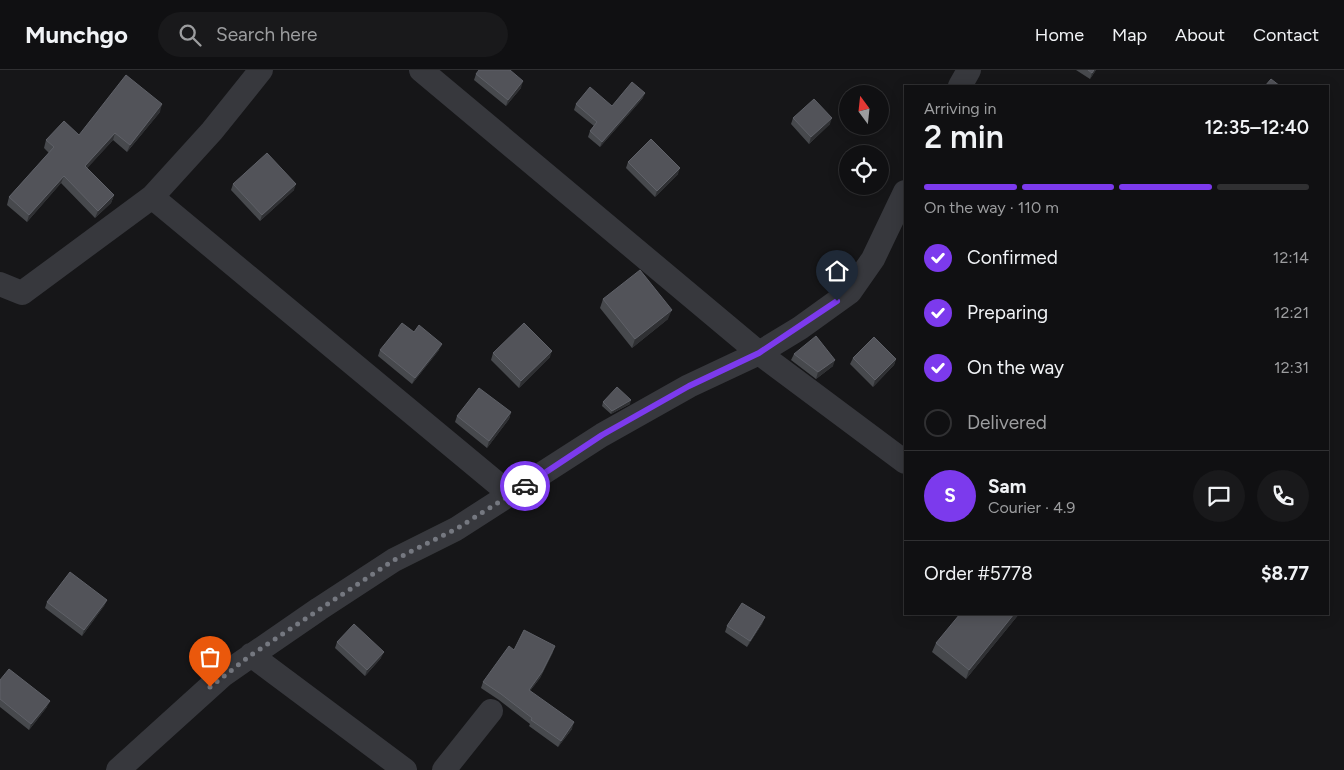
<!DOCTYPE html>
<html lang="en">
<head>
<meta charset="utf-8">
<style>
	body { margin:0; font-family:Figtree,sans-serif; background:#19191b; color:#f1f3f6; height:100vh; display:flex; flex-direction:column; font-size:19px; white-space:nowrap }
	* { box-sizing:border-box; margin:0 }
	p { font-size:16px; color:#9c9d9f }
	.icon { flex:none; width:28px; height:28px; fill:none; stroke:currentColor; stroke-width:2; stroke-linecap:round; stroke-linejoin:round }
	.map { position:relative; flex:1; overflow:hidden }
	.drawer { position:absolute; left:904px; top:15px; width:425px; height:530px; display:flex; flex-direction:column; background:#101012; border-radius:0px; box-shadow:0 2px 12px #0003,0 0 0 1px #303032 }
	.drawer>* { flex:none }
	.needle { width:32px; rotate:345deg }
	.buttons { position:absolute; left:839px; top:15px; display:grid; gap:10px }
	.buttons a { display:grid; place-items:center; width:50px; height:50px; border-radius:50%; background:#101012; box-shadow:0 2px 12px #0003,0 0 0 1px #303032; font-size:25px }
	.pin { position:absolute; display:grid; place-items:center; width:42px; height:42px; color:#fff; margin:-51px -21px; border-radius:50% 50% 50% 0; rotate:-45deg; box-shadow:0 0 5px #0007 }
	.pin .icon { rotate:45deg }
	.courier { position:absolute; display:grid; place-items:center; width:50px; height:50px; margin:-25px; border:4px solid #7c3aed; border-radius:50%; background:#fff; color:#222; box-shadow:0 1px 6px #0007 }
	.overview em { font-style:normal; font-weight:600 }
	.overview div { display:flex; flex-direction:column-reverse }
	.overview { display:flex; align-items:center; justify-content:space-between; height:85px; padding:0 20px }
	h1 { font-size:32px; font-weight:600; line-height:38px }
	.bar { display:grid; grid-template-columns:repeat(4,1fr); gap:8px 5px; align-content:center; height:60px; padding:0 20px }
	.bar i { height:6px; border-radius:4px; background:#303032 }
	.bar .current { background:#7c3aed }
	.bar p { grid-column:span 4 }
	.line { display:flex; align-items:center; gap:12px; padding:0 20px; border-top:1px solid #303032 }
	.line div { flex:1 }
	.round { display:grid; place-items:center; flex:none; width:52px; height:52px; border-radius:26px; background:#19191b }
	ol { padding:0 20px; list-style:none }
	li { display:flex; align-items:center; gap:15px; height:55px }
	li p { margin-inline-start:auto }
	li .icon { padding:5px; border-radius:50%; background:#7c3aed; color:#fff; stroke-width:4 }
	li:last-child { color:#9c9d9f }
	li i { width:28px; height:28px; border:2px solid #303032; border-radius:50% }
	header { display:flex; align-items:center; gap:30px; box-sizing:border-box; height:70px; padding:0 25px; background:#101012; border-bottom:1px solid #303032 }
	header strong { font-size:24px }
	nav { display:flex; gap:28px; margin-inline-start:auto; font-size:18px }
	.search { width:350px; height:45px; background:#19191b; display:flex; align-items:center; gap:12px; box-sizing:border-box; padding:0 18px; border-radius:28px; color:#9c9d9f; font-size:19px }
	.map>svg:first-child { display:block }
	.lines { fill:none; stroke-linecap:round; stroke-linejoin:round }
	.minor { stroke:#37383d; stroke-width:24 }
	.wall { fill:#47494d }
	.shaded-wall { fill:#2f3033 }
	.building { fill:#525359; stroke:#5f6168 }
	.done { stroke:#757880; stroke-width:5; stroke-dasharray:0 9 }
	.route { stroke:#7c3aed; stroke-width:6 }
</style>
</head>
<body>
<header>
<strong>Munchgo</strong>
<div class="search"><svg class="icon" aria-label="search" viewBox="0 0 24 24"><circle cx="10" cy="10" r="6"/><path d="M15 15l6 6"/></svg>Search here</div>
<nav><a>Home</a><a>Map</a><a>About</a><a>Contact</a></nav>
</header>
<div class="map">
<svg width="1344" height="700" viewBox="0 0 1344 700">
	<rect width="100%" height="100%" fill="#161618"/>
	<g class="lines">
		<path class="minor" d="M421,0l338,283 146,109
			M960,16l9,-16
			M152,127l359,298
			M0,214l22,9 130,-96 60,-66 49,-61
			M251,585l154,115
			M118,700l105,-95 96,-66 75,-49 62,-31 146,-94 87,-49 70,-33 41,-25 50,-36 23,-33 32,-67
			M444,700l47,-59"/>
	</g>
	<path class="wall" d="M1076,0h20l-6,9z
		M476,4l45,14 -15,18 -32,-26z
		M643,28l-43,49 -12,-10 2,-6 4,-5 -20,-16 2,-6 36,2z
		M160,42l-33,40 -14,-12 -26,28 27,27 -3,8 -16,15 -34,-35 -34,39 -20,-17 2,-8 40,-44 -5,-5 2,-8 33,-5z
		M793,48l37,6 -21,20 -18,-20z
		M628,92l50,12 -23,23 -29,-29z
		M233,114l61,6 -34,31 -29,-31z
		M603,229l65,20 -36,29 -32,-40z
		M414,262l25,18 -27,34 -34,-28 2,-6z
		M493,283l57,4 -31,31 -28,-28z
		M794,284l39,12 -17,13 -25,-19z
		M853,288l43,1 -2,6 -21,22 -23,-23z
		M603,332l27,2 -19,10 -9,-8z
		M511,342l-2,7 -22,29 -32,-26 2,-6z
		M107,530l-3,6 -22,30 -37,-28 2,-6z
		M1019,544l-53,65 -34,-27 4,-9z
		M765,547l-3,7 -15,23 -22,-15 2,-6z
		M337,572l44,16 -16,18 -30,-28z
		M553,582l-13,26 -10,13 42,38 -14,18 -29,-21 1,-2 -31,-24 -18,-12 2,-6z
		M0,610l47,27 -18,23 -29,-23z"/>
	<path class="shaded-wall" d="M1094,0h2l-6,9 2,-6z
		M523,11l-2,7 -15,18 2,-6z
		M645,23l-2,5 -43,49 2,-5z
		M162,34l-2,8 -33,40 3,-7z
		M832,48l-2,6 -21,20 2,-7z
		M115,63l-2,7 -30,33 2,-7z
		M680,98l-2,6 -23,23 2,-6z
		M64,106l-3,7 -34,39 2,-7z
		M296,114l-2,6 -34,31 2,-6z
		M114,125l-3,8 -16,15 3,-7z
		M672,240l-4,9 -36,29 3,-9z
		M442,274l-3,6 -27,34 3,-6z
		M552,281l-2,6 -31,31 2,-7z
		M896,289l-2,6 -21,22 2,-7z
		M835,290l-2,6 -17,13 2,-7z
		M631,330l-1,4 -19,10 1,-3z
		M511,342l-2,7 -22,29 2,-7z
		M107,530l-3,6 -22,30 2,-6z
		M1014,544h5l-53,65 3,-9z
		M765,547l-3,7 -15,23 3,-6z
		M555,576l-2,6 -13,26 -14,18 3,-6z
		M384,582l-3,6 -16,18 2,-6z
		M50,631l-3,6 -18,23 2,-6z
		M574,652l-2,7 -14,18 3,-6z"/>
	<path class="building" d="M479,0h31l13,11 -15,19 -32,-26z
		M1088,0h6l-2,3z
		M126,5l36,29 -32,41 -15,-12 -30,33 29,29 -16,16 -34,-35 -35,39 -20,-18 45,-50 -8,-7 18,-19 15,14z
		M1271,9l9,7h-15z
		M632,12l13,11 -43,49 -12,-11 7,-9 -21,-18 14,-17 22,19z
		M814,29l18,19 -21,19 -18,-19z
		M651,69l29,29 -23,23 -29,-29z
		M267,83l29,31 -34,31 -29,-31z
		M640,200l32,40 -37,29 -32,-40z
		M402,253l12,9 5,-7 23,19 -27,34 -35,-28z
		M524,253l28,28 -31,30 -28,-28z
		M816,266l19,24 -17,12 -24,-18z
		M874,267l22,22 -21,21 -22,-22z
		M617,317l14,13 -19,11 -9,-9z
		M479,318l32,24 -22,29 -32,-25z
		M70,502l37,28 -23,30 -37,-28z
		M742,533l23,14 -15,24 -23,-15z
		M960,544h54l-45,56 -33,-27z
		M354,554l30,28 -17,18 -30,-28z
		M524,560l31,16 -13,26 -13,18 45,32 -13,19 -30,-21 1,-2 -31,-24 -18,-12 26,-36 5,4z
		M9,599l41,32 -19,23 -31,-25v-19z"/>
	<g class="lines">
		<path class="done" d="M210,617l41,-32 143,-95 62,-31 69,-43"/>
		<path class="route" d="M525,416l77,-51 87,-49 70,-33 78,-52"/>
	</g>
</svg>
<div class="buttons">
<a><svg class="needle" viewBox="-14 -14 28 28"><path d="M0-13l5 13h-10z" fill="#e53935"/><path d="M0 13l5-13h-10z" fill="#9c9d9f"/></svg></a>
<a><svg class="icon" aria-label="locate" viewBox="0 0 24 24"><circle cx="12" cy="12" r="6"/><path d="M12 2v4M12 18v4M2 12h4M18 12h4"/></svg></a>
</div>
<div class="pin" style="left:210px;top:617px;background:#ea580c"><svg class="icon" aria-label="bag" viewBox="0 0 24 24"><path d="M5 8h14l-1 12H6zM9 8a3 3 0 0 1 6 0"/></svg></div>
<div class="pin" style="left:837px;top:231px;background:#1f2937"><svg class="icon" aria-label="home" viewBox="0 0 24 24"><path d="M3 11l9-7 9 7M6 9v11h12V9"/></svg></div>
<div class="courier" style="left:525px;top:416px"><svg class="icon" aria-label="car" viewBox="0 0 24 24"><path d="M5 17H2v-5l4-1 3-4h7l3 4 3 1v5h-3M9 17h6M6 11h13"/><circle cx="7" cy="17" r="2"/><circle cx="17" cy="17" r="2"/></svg></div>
<section class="drawer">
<div class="overview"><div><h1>2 min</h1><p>Arriving in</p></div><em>12:35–12:40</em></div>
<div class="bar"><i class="current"></i><i class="current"></i><i class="current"></i><i></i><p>On the way · 110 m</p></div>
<ol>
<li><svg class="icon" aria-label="check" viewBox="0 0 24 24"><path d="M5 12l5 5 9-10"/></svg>Confirmed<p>12:14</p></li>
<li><svg class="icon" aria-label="check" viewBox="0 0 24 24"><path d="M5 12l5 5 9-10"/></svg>Preparing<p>12:21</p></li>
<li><svg class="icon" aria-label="check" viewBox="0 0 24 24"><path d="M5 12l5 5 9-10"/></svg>On the way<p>12:31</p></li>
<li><i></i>Delivered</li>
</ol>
<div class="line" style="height:90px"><b class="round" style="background:#7c3aed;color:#fff">S</b><div><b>Sam</b><p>Courier · 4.9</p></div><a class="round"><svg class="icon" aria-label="chat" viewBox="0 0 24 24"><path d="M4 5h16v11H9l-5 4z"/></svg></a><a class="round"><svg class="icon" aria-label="phone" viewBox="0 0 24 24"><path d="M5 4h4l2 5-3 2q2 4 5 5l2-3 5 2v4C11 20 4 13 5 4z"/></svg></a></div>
<div class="line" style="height:65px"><div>Order #5778</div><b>$8.77</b></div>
</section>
</div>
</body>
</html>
